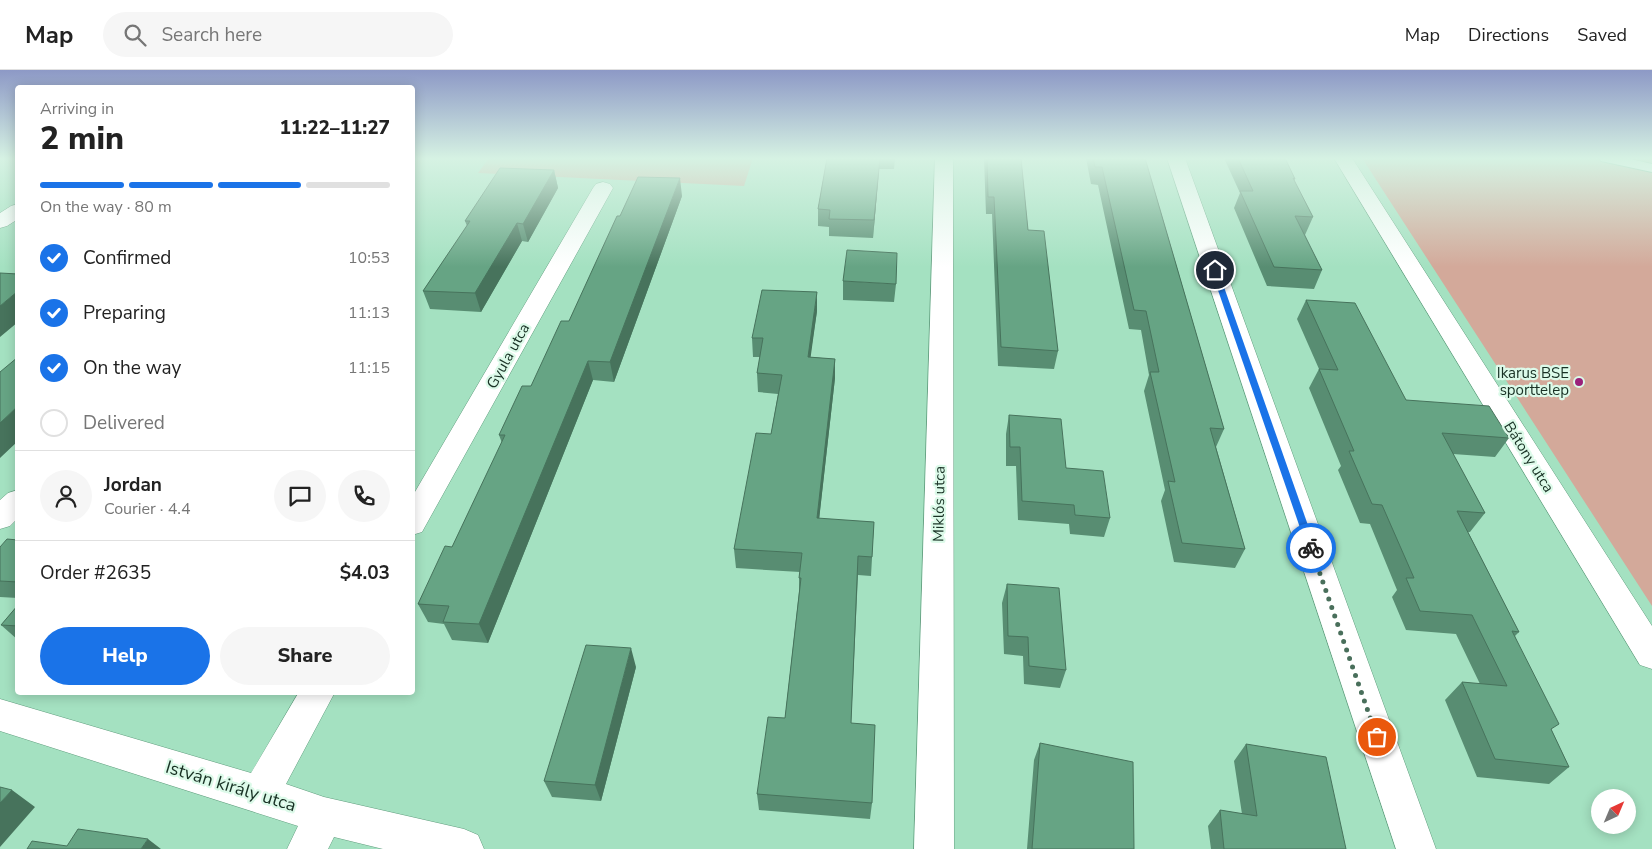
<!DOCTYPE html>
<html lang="en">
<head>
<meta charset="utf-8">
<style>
	body { margin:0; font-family:"Nunito Sans",sans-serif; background:#f6f6f6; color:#222; height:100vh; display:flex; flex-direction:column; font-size:19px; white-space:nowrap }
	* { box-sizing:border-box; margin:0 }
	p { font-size:16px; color:#767676 }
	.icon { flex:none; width:28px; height:28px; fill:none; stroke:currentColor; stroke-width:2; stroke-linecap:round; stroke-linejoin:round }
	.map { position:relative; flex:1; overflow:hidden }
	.sheet { position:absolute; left:15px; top:15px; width:400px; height:610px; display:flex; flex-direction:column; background:#fff; border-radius:5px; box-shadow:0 2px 12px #0003 }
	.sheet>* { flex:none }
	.needle { width:32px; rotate:44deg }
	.controls { position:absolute; left:1591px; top:719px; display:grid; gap:10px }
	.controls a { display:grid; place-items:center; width:45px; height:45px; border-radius:50%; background:#fff; box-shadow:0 2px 12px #0003; font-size:25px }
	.pin { position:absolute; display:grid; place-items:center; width:42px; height:42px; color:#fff; margin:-21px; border:2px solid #fff; border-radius:50%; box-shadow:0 1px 5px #0007 }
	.courier { position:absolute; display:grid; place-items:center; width:50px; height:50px; margin:-25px; border:4px solid #1a73e8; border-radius:50%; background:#fff; color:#222; box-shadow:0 1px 6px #0007 }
	.overview em { font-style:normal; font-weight:800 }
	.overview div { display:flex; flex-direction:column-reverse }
	.overview { display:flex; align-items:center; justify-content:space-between; height:85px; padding:0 25px }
	h1 { font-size:32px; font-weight:800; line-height:38px }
	.bar { display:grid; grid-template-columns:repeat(4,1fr); gap:8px 5px; align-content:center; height:60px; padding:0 25px }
	.bar i { height:6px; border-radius:4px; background:#e0e0e0 }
	.bar .active { background:#1a73e8 }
	.bar p { grid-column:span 4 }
	.line { display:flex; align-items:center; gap:12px; padding:0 25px; border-top:1px solid #e0e0e0 }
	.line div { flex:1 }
	.round { display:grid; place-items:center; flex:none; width:52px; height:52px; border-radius:26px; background:#f6f6f6 }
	ol { padding:0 25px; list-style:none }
	li { display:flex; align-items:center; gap:15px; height:55px }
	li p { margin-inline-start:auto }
	li .icon { padding:5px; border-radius:50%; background:#1a73e8; color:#fff; stroke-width:4 }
	li:last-child { color:#767676 }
	li i { width:28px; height:28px; border:2px solid #e0e0e0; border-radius:50% }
	.primary-button { display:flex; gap:10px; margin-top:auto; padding:10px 25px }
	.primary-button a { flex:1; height:58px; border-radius:30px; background:#1a73e8; color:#fff; font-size:20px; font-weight:800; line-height:58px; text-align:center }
	.primary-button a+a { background:#f6f6f6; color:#222 }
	header { display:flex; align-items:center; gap:30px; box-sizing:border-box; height:70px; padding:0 25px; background:#fff; border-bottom:1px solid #e0e0e0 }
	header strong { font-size:24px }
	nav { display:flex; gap:28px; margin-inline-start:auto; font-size:18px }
	.search { width:350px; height:45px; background:#f6f6f6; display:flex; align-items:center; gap:12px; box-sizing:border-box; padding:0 18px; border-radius:28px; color:#767676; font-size:19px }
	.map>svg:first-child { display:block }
	.green { fill:#d3a99a }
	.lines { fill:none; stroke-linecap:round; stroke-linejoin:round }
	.service-casing { stroke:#629e7f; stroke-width:2 }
	.minor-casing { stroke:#629e7f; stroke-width:1 }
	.service { fill:#fff; fill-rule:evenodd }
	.minor { fill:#fff; fill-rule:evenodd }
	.wall { fill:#588d72 }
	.shaded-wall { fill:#47735c }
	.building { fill:#66a484; stroke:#47735c }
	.route { fill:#1a73e8 }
	.done { stroke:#496f5b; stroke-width:5; stroke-dasharray:0 9 }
	.poi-dot { fill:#9a217a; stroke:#dcfae9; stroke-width:2 }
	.labels { text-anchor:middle; stroke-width:4.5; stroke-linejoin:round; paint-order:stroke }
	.street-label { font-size:15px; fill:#183124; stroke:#dcfae9 }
	.poi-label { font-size:15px; fill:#183124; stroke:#dcfae9; text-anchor:end }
	.near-street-label { font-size:18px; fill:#183124; stroke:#dcfae9 }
</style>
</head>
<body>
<header>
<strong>Map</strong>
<div class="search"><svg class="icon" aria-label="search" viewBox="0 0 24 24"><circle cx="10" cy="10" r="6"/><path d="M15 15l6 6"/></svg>Search here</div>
<nav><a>Map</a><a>Directions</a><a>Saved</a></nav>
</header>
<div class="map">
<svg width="1652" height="779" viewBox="0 0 1652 779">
	<rect width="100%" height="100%" fill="#a4e1c1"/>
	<path class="green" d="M489,88h264l-9,28 -266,-13z
		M1362,88h290v448z"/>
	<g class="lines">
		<defs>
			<path id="service" d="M1599,88h27l26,6v8l-51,-11z"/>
			<path id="minor" d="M935,88h18l1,691h-40z
				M1167,88h18l251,691h-40z
				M1334,88h18l300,468v43l-12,-4z
				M603,112l7,2 3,4 -191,344 -10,3v-38l181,-309 3,-4z
				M18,134v15l-11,7 -7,2v-15l11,-7z
				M18,420v28l-8,8 -10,3v-29l8,-7z
				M299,622h36l-49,92 38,13 140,32 14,6 6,14h-101l-49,-12 -6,12h-41l11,-23 -298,-95v-32l251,74z"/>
		</defs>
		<use href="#service" class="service-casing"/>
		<use href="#minor" class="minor-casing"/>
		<use href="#service" class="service"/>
		<use href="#minor" class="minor"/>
	</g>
	<path class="wall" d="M827,88h68l-1,11h-15l-6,69 -44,-2v-9l-11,-1v-17z
		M984,88h37l7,72 30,121 -4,18 -56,-3 -6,-152h-6z
		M1086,88h59l79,271 -8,18 29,102 -10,19 -61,-6 -13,-61 4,-11 -21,-99 5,-16 -8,-45 -12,-1 -31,-144 -7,-1z
		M1224,88h61l10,21 -1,2 19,36 -8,18 17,35 -8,19 -47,-3 -33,-78 6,-15z
		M554,100l4,18 -30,54 -6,-1 -41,71 -51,-3 -7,-18 44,-65 -2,-5z
		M682,126l-68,186 -21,-2 -105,263 -36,-3 -8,-16 -16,-2 -10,-18 34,-57 50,-104 -3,-8 32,-49 38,-65 51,-105z
		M843,211l53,3 -2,18 -51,-2z
		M1306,230l100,100 103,38 -14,19 -42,-3 32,59 -15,19h-2l51,100 -4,4 37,95 17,36 -20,17 -72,-7 -32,-77 17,-18 18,2 -24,-50 -50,-4 -14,-33 5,-7 -27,-66 -10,-1 -22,-53 3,-4 -32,-78 10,-19 -22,-50z
		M817,241l-7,46 25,2v19l-16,141 55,3 -3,54 -13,-1 -7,148 21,80 -2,16 -111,-9 -2,-16 28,-76 14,-126v-14l1,-6 -64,-4 -2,-19 37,-115 7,-40 -20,-2 -1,-19 3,-16h-7l-1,-19z
		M1009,345l57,53 44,50 -6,19 -34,-3 -1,-10 -51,-4 -2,-54h-10v-32z
		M18,470v58l-18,-1v-50z
		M1007,514l59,86 -6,18 -36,-4 -1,-28 -19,-2 -2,-51z
		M18,535v35l-17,-15z
		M636,597l-35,134 -49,-4 -8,-16z
		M212,622h41l-2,3z
		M1040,673l94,106h-107l7,-89z
		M1246,674l100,105h-135l-3,-23 12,-16 22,4 -8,-53z"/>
	<path class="shaded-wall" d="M880,88l-1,11 -6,69 1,-18z
		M554,100l4,18 -30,54 -5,-18z
		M680,108l2,18 -68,186 -4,-20z
		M517,153l5,18 -41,71 -6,-19z
		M18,221v31l-18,15v-31z
		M817,222v19l-9,65v-19z
		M835,289v19l-18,160v-20z
		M588,291l5,19 -105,263 -9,-19z
		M18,336v35l-18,17v-35z
		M631,578l5,19 -35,134 -6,-16z
		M12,720l23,17 -35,40v-44z
		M148,769l13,10h-20z"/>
	<path class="building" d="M827,88h53l-6,62 -45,-1 1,-9 -12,-1z
		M987,88h34l7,72 16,1 14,120 -57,-4 -7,-150h-6z
		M1093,88h52l79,271 -14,-1 35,121 -63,-6 -14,-62 7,1 -25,-110h9l-13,-61 -12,-1 -32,-143h-7z
		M1238,88h47l10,21 -2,-1 20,39 -18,-1 27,54 -48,-3 -34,-76h13z
		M500,98l54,2 -31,54 -6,-1 -42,70 -52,-2 47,-70h-5z
		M638,107l42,1 -70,184 -22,-1 -109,263 -36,-2 6,-16 -31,-2 27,-58 7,1 53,-112h-6l23,-49h9l30,-65h8l48,-105h3z
		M847,180l50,3 -1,31 -53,-3z
		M0,203l18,1v17l-18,15z
		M762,220l55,2 -9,65 27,2 -18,159 57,4 -2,35 -14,-1 -7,167 24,2 -3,78 -115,-9 11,-77 17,1 16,-140h-2l3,-25 -68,-4 22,-116 15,1 11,-59 -25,-2 6,-35h-11z
		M1306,230l49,3 51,97 83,6 20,32 -67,-5 43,80 -28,-2 62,121 -7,-1 47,93 -8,5 18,38 -74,-8 -33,-77 45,4 -35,-71 -52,-4 -14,-33h8l-32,-73 -10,-1 -23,-53h5l-35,-82 19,1z
		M18,287v49l-18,17v-51z
		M1009,345l52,4 5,49 37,3 7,47 -35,-3 -1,-10 -52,-4 -2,-54h-10z
		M7,469l11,1v42l-18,-1v-34z
		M1007,514l52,4 7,82 -37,-4 -1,-29 -20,-1z
		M18,535v21l-17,-1z
		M586,575l45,3 -36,137 -51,-4z
		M1040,673l93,19 1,87h-102z
		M1246,674l80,13 20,92h-122l-4,-39 37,6z
		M0,717l12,3 -12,13z
		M78,759l70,10 -7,10h-114l5,-8 35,5z"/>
	<linearGradient id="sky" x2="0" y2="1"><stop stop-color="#8d99c6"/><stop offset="0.45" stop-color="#d6f2e3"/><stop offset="1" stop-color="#d6f2e3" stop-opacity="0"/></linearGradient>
	<rect width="1652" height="197" fill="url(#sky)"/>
	<path class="route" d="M1215,198l3,2 98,278 -1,2h-7l-1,-2 -96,-278z"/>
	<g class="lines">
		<path class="done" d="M1311,478l66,189"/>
	</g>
	<circle class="poi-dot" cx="1579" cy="312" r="5"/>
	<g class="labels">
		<g class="street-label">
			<text transform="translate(508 286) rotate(-61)" y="5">Gyula utca</text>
			<text transform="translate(1529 387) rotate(58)" y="5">Bátony utca</text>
			<text transform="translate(939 434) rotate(-89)" y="5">Miklós utca</text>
		</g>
		<g class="poi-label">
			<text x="1569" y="308">Ikarus BSE<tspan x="1569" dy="17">sporttelep</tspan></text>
		</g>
		<g class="near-street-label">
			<text transform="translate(231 716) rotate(17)" y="6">István király utca</text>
		</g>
	</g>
</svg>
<div class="controls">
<a><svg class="needle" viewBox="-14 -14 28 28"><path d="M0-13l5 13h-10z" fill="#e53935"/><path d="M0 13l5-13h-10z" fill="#767676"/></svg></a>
</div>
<div class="pin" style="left:1377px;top:667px;background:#ea580c"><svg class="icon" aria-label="bag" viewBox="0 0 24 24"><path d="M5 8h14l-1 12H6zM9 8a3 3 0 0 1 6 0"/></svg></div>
<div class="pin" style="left:1215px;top:200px;background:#1f2937"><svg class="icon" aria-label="home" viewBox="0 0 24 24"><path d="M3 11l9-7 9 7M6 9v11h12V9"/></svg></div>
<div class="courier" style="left:1311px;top:478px"><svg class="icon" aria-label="bike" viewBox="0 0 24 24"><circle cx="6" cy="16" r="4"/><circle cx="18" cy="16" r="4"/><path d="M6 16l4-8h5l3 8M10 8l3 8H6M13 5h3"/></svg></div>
<section class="sheet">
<div class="overview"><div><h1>2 min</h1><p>Arriving in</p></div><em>11:22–11:27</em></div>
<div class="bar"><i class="active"></i><i class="active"></i><i class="active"></i><i></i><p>On the way · 80 m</p></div>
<ol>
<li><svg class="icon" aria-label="check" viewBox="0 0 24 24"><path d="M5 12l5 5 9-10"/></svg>Confirmed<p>10:53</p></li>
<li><svg class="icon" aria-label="check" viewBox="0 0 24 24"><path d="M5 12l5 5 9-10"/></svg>Preparing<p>11:13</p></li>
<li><svg class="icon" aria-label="check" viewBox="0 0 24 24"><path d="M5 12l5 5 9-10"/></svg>On the way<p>11:15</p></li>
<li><i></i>Delivered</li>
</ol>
<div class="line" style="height:90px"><a class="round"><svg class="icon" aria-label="person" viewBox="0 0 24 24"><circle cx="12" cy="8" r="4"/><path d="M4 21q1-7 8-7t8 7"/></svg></a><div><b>Jordan</b><p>Courier · 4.4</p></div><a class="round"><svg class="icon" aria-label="chat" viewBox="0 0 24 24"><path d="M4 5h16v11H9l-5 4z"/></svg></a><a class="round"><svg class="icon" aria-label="phone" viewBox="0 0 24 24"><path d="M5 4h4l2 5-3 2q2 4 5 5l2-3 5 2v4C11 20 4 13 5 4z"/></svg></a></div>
<div class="line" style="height:65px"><div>Order #2635</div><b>$4.03</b></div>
<div class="primary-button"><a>Help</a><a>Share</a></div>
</section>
</div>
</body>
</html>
